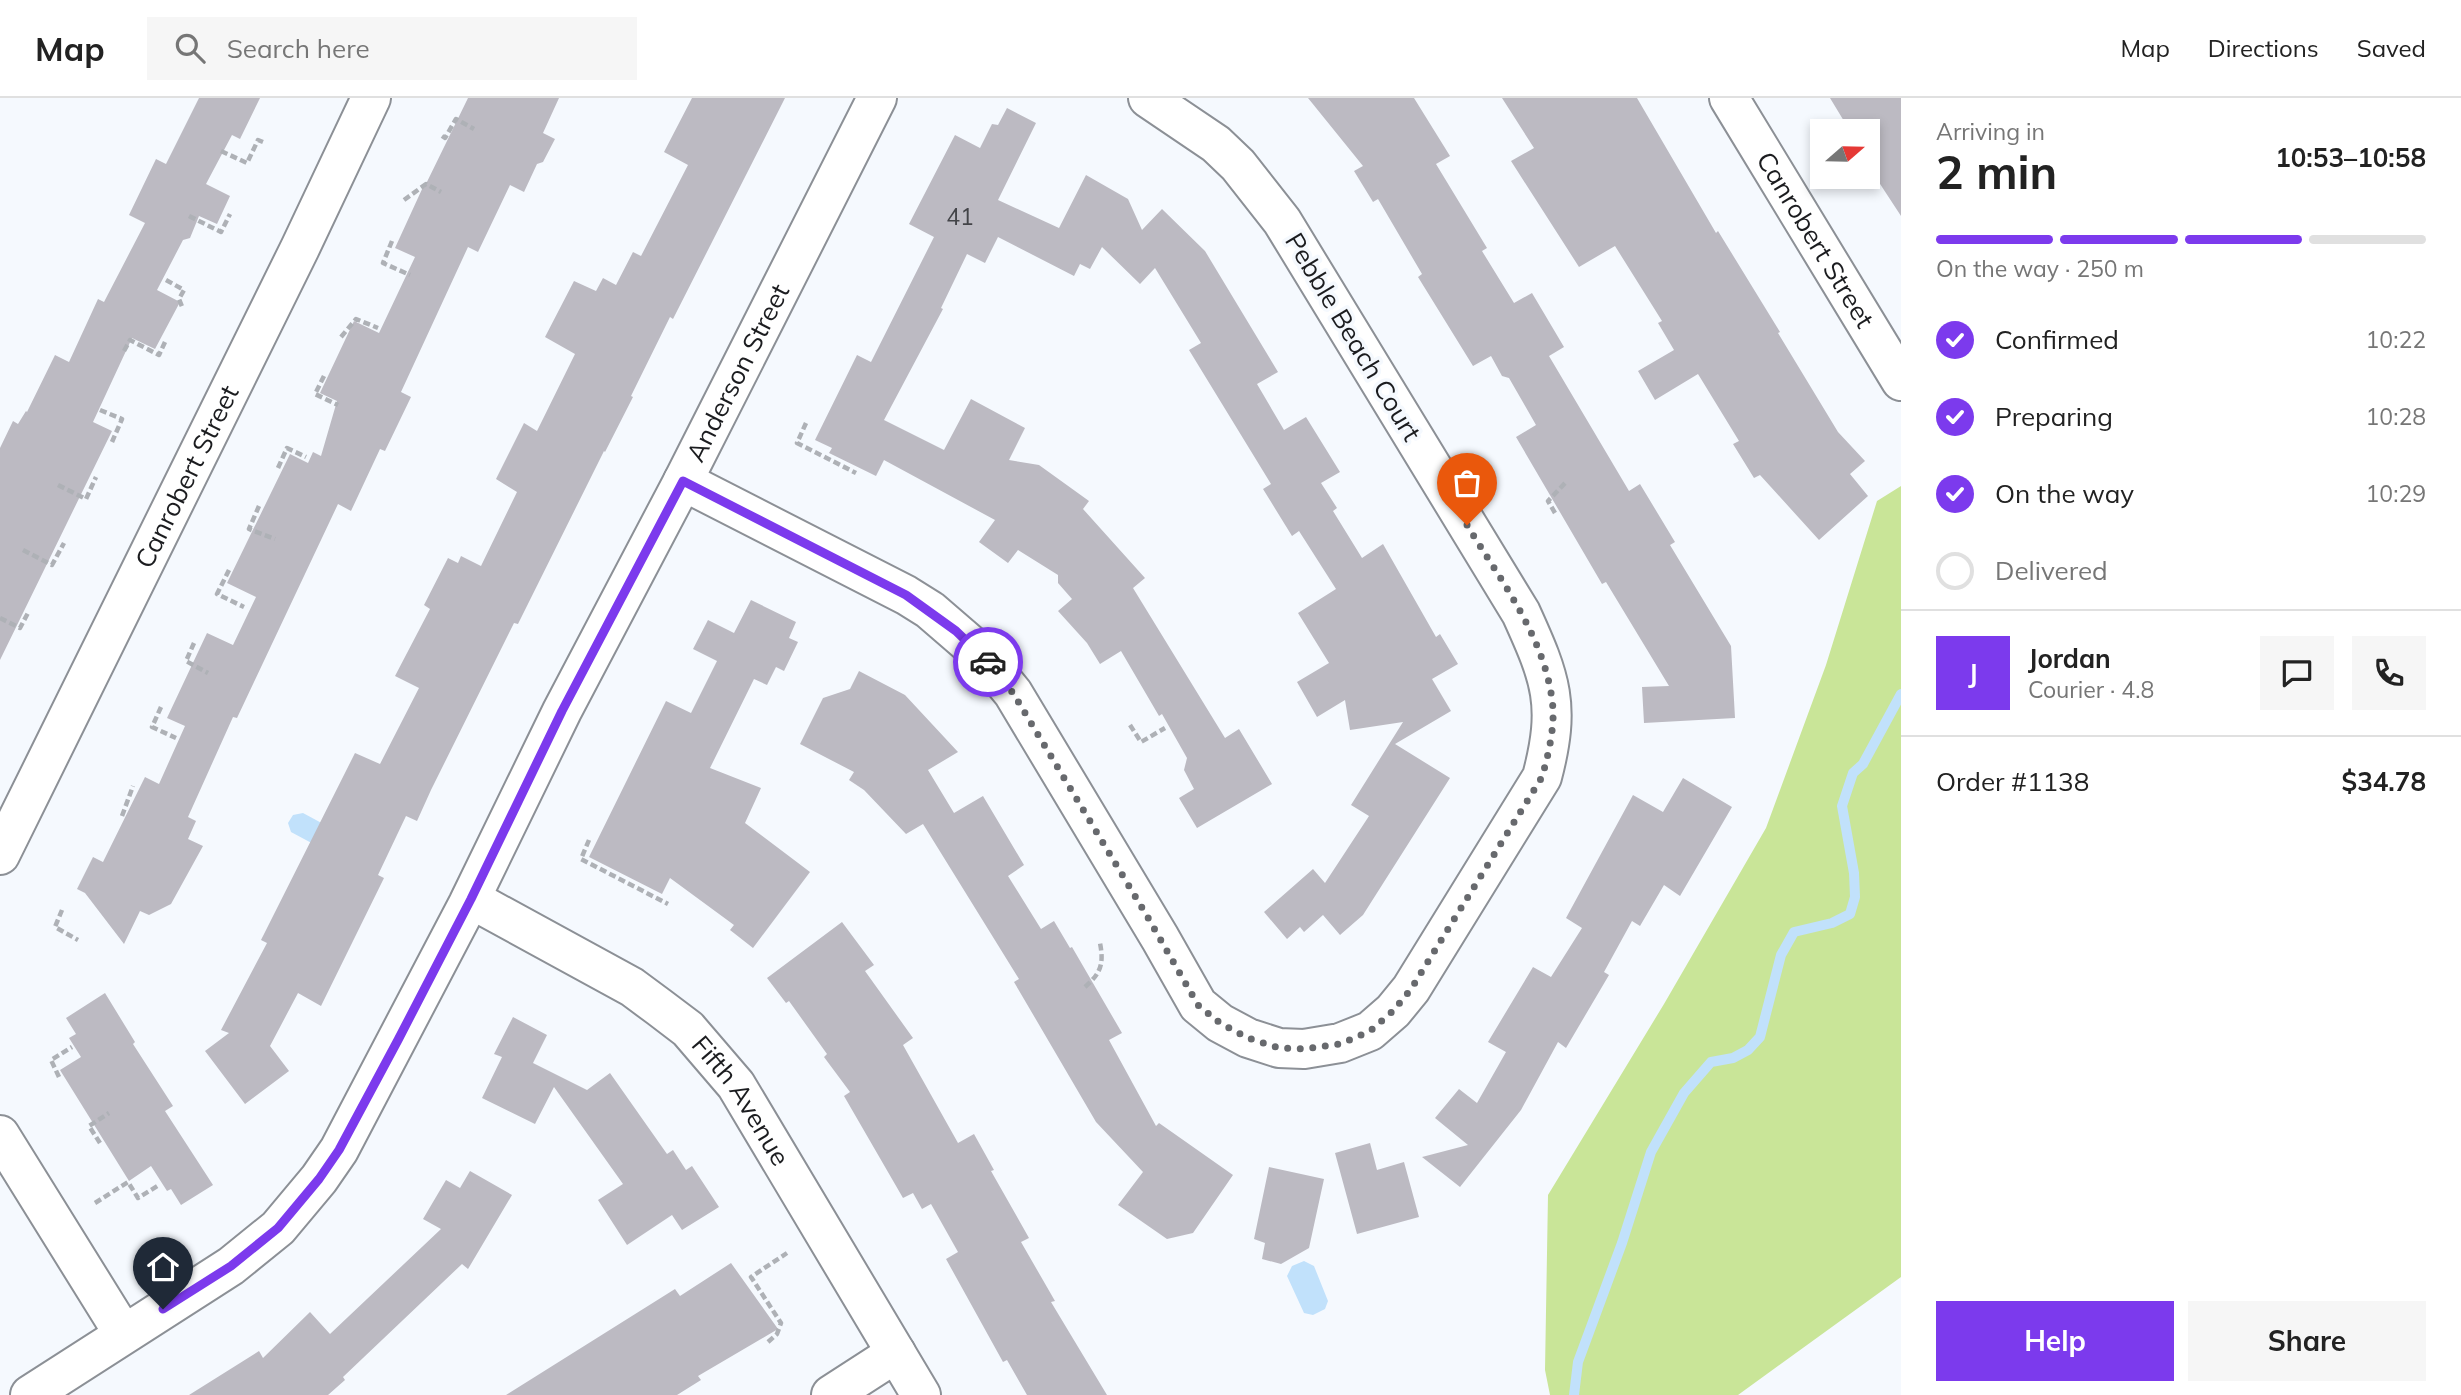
<!DOCTYPE html>
<html lang="en">
<head>
<meta charset="utf-8">
<style>
	body { margin:0; font-family:Mulish,sans-serif; background:#f6f6f6; color:#222; height:100vh; display:flex; flex-direction:column; font-size:26px; white-space:nowrap }
	* { box-sizing:border-box; margin:0 }
	p { font-size:23px; color:#767676 }
	.icon { flex:none; width:38px; height:38px; fill:none; stroke:currentColor; stroke-width:2; stroke-linecap:round; stroke-linejoin:round }
	.map { position:relative; flex:1; overflow:hidden }
	.sheet { display:flex; flex-direction:column; background:#fff; width:560px }
	.sheet>* { flex:none }
	.needle { width:46px; rotate:70deg }
	.controls { position:absolute; left:1810px; top:21px; display:grid; gap:14px }
	.controls a { display:grid; place-items:center; width:70px; height:70px; border-radius:0px; background:#fff; box-shadow:0 4px 10px #0003; font-size:35px }
	.pin { position:absolute; display:grid; place-items:center; width:60px; height:60px; color:#fff; margin:-72px -30px; border-radius:50% 50% 50% 0; rotate:-45deg; box-shadow:0 0 7px #0007 }
	.pin .icon { rotate:45deg }
	.courier { position:absolute; display:grid; place-items:center; width:70px; height:70px; margin:-35px; border:5px solid #7c3aed; border-radius:50%; background:#fff; color:#222; box-shadow:0 2px 9px #0007 }
	.head em { font-style:normal; font-weight:700 }
	.head div { display:flex; flex-direction:column-reverse }
	.head { display:flex; align-items:center; justify-content:space-between; height:119px; padding:0 35px }
	h1 { font-size:46px; font-weight:700; line-height:52px }
	.bar { display:grid; grid-template-columns:repeat(4,1fr); gap:10px 7px; align-content:center; height:84px; padding:0 35px }
	.bar i { height:9px; border-radius:5px; background:#e0e0e0 }
	.bar .active { background:#7c3aed }
	.bar p { grid-column:span 4 }
	.line { display:flex; align-items:center; gap:18px; padding:0 35px; border-top:2px solid #e0e0e0 }
	.line div { flex:1 }
	.round { display:grid; place-items:center; flex:none; width:74px; height:74px; border-radius:0px; background:#f6f6f6 }
	ol { padding:0 35px; list-style:none }
	li { display:flex; align-items:center; gap:21px; height:77px }
	li p { margin-inline-start:auto }
	li .icon { padding:7px; border-radius:50%; background:#7c3aed; color:#fff; stroke-width:4 }
	li:last-child { color:#767676 }
	li i { width:38px; height:38px; border:4px solid #e0e0e0; border-radius:50% }
	.action { display:flex; gap:14px; margin-top:auto; padding:14px 35px }
	.action a { flex:1; height:80px; border-radius:0px; background:#7c3aed; color:#fff; font-size:28px; font-weight:700; line-height:80px; text-align:center }
	.action a+a { background:#f6f6f6; color:#222 }
	header { display:flex; align-items:center; gap:42px; box-sizing:border-box; height:98px; padding:0 35px; background:#fff; border-bottom:2px solid #e0e0e0 }
	header strong { font-size:33px }
	nav { display:flex; gap:38px; margin-inline-start:auto; font-size:24px }
	.search { width:490px; height:63px; background:#f6f6f6; display:flex; align-items:center; gap:18px; box-sizing:border-box; padding:0 24px; border-radius:0px; color:#767676; font-size:26px }
	main { display:flex; flex:1; min-height:0 }
	.map>svg:first-child { display:block }
	.green { fill:#c9e598 }
	.water { fill:#c1e1fb }
	.lines { fill:none; stroke-linecap:round; stroke-linejoin:round }
	.stream { stroke:#c1e1fb; stroke-width:10 }
	.building { fill:#bcbac2 }
	.minor-casing { stroke:#8c9096; stroke-width:42 }
	.path { stroke:#aeb1b6; stroke-width:4.5; stroke-dasharray:7 3.5; stroke-linecap:butt }
	.minor { stroke:#fff; stroke-width:38 }
	.done { stroke:#67696d; stroke-width:7; stroke-dasharray:0 12.6 }
	.route { stroke:#7c3aed; stroke-width:9 }
	.labels { text-anchor:middle; stroke-width:7; stroke-linejoin:round; paint-order:stroke }
	.number-label { font-size:23px; fill:#434448 }
	.street-label { font-size:26px; fill:#1b1c1f; stroke:#f5f9fe }
</style>
</head>
<body>
<header>
<strong>Map</strong>
<div class="search"><svg class="icon" aria-label="search" viewBox="0 0 24 24"><circle cx="10" cy="10" r="6"/><path d="M15 15l6 6"/></svg>Search here</div>
<nav><a>Map</a><a>Directions</a><a>Saved</a></nav>
</header>
<main>
<div class="map">
<svg width="1901" height="1297" viewBox="0 0 1901 1297">
	<rect width="100%" height="100%" fill="#f5f9fe"/>
	<path class="green" d="M1901,388v791l-163,118h-188l-5,-25 3,-175 116,-191 102,-176 60,-163 51,-164z"/>
	<path class="water" d="M303,715l26,14 -10,20 -28,-15 -3,-9 5,-8z
		M1304,1163l10,5 14,35 -3,8 -12,6 -9,-2 -17,-37 5,-10z"/>
	<g class="lines">
		<path class="stream" d="M1574,1297l4,-33 44,-119 29,-91 33,-59 27,-31 22,-4 15,-8 12,-13 21,-82 13,-23 38,-9 18,-9 5,-17 -1,-24 -12,-67 11,-33 10,-9 38,-70"/>
	</g>
	<path class="building" d="M199,0h61l-20,41 -8,-4 -26,49 24,12 -13,28 -18,-8 -9,22 -7,2 -26,50 23,12 -25,47 -23,-11 -39,84 19,9 -112,229v-212l13,-27 5,3 8,-13 1,1 28,-57 14,7 29,-63 6,3 41,-79 -16,-8 27,-56 10,5z
		M468,0h91l-16,35 12,6 -12,23 -6,2 -13,28 -14,-7 -32,67 -10,-5 -67,145 10,5 -26,54 -5,-2 -29,62 -13,-7 -101,214 -4,-1 -45,100 8,4 -8,18 15,7 -32,58 -22,11 -9,-4 -16,33 -39,-51 -8,-4 16,-32 10,5 42,-85 14,7 26,-58 -18,-8 40,-85 26,12 23,-48 -29,-14 63,-129 18,9 5,-11 8,4 16,-55 -17,-8 34,-72 25,12 36,-76 -20,-9 28,-61 1,1z
		M692,0h93l-112,221 -3,-2 -39,79 2,1 -28,55 -1,-1 -86,173 -4,-1 -83,167 -14,31 -11,-5 -28,59 6,3 -63,128 -23,-13 -28,53 19,25 -44,33 -40,-53 24,-18 -8,-3 46,-87 -6,-3 94,-187 25,11 39,-76 -24,-12 35,-67 -6,-4 24,-47 10,5 3,-7 20,10 36,-74 -21,-13 28,-56 13,8 38,-77 -30,-17 29,-56 22,10 7,-13 13,7 17,-33 8,4 47,-91 -24,-13z
		M1308,0h106l36,58 -14,8 51,84 -5,3 32,52 18,-10 32,54 -15,9 80,135 11,-7 35,58 -5,3 61,101 4,72 -91,5 -2,-36 27,-1 -63,-104 -4,2 -86,-147 20,-12 -27,-47 -7,-2 -11,-20 -18,10 -55,-89 4,-3 -44,-75 -5,3 -19,-31 9,-5z
		M1502,0h135l79,135 2,-2 62,101 -2,1 60,99 27,29 -15,13 18,22 -49,44 -59,-65 -6,3 -21,-34 6,-3 -41,-67 -43,26 -17,-29 36,-21 -16,-27 4,-2 -47,-75 -36,21 -68,-106 23,-13z
		M1830,0h71v118l-34,-52v-33h-17z
		M1007,10l29,15 -38,77 61,28 27,-53 42,24 14,31 20,-21 43,42 73,121 -21,12 27,46 22,-13 34,55 -19,11 16,25 -4,3 29,47 21,-14 53,93 4,-3 18,30 -26,15 19,32 -56,33 55,34 -87,137 -23,20 -17,-20 -19,17 -4,-5 -13,12 -23,-27 49,-43 12,14 44,-67 -18,-11 52,-83 -53,8 -5,-30 -28,17 -20,-35 32,-19 -31,-50 38,-24 -37,-58 -7,5 -29,-47 8,-5 -82,-134 12,-7 -46,-75 -15,16 -38,-37 -12,22 -10,-5 -6,12 -76,-39 -13,26 -18,-9 -26,54 2,1 -59,111 60,30 27,-51 54,29 -16,32 30,5 50,36 -6,8 62,69 -12,10 92,150 14,-9 33,55 -75,44 -18,-30 15,-9 -10,-19 3,-12 -25,-44 -3,2 -38,-65 -21,13 -13,-21 -29,-32 14,-12 -14,-16v-8l-40,-25 -10,13 -29,-21 16,-22 -111,-60 -8,16 -47,-23 3,-5 -17,-8 42,-85 14,7 63,-125 -25,-13 46,-89 25,13 12,-24 6,1z
		M751,502l45,22 -7,16 9,4 -14,29 -8,-4 -9,18 -13,-6 -44,89 51,20 -16,35 65,49 -57,76 -23,-18 4,-5 -64,-47 -8,16 -73,-37 77,-156 25,12 26,-52 -24,-12 15,-29 26,13z
		M859,573l46,24 53,57 -30,18 26,43 29,-17 41,69 -16,11 33,53 13,-8 16,27 2,-1 50,86 -13,7 47,86 3,-3 74,52 -40,58 -26,6 -49,-34 25,-33 -47,-50 -82,-140 5,-3 -96,-155 -17,10 -42,-44 -15,-10 5,-8 -54,-28 23,-46 27,-9z
		M1683,680l49,29 -52,89 -16,-11 -24,41 -8,-5 -28,51 5,3 -43,73 -8,-6 -37,68 -61,77 -38,-30 46,-12 -33,-27 24,-29 18,14 29,-51 -18,-10 45,-75 18,10 31,-49 -16,-10 67,-123 30,17z
		M842,824l32,43 -9,6 48,67 -10,7 55,98 16,-9 20,36 -3,1 38,67 -8,4 34,59 -4,1 56,93h-80l-20,-35 -4,2 -57,-103 12,-7 -27,-48 -9,5 -9,-16 -10,5 -59,-102 6,-4 -26,-35 3,-3 -38,-53 -3,2 -19,-25z
		M105,895l30,49 -2,2 40,62 -8,5 48,74 -32,20 -10,-16 -4,2 -16,-25 -22,15 -69,-111 21,-13 -12,-19 7,-4 -10,-16z
		M513,919l34,18 -14,28 54,27 23,-17 57,81 6,-4 13,20 6,-4 27,41 -37,23 -10,-15 -45,30 -29,-45 25,-16 -69,-97 -19,37 -53,-26 20,-41 -8,-3z
		M1370,1045l7,27 27,-8 15,55 -62,17 -22,-81z
		M1269,1069l55,12 -15,69 -28,16 -19,-5 3,-16 -11,-4z
		M470,1073l42,24 -44,74 -6,-5 -119,113 2,3 -17,15h-139l70,-44 4,7 47,-46 20,22 111,-105 -18,-10 23,-39 14,8z
		M731,1165l47,66 -80,47 3,4 -24,15h-171l169,-106 5,7z"/>
	<g class="lines">
		<defs>
			<g id="minor">
				<path id="s1" d="M1729,0l172,283"/>
				<path d="M683,383l223,114 24,15 51,44 32,39 147,245 38,67 22,18 28,15 31,10 25,1 36,-6 30,-12 23,-20 18,-22 131,-212c19,-72 9,-98 -21,-164l-239,-392 -44,-56 -22,-21 -68,-46"/>
				<path id="s2" d="M0,757l300,-607 71,-150"/>
				<path id="s3" d="M471,801l161,88 27,20 29,22 48,56 185,310"/>
				<path d="M0,1037l123,198"/>
				<path id="s4" d="M30,1297l201,-129 47,-38 41,-49 20,-29 129,-246 94,-193 121,-230 194,-383"/>
				<path d="M831,1297l65,-42"/>
			</g>
		</defs>
		<use href="#minor" class="minor-casing"/>
		<path class="path" d="M442,38l3,2 11,-19 18,10
			M221,53l26,12 11,-23 5,2
			M404,102l22,-16 15,8
			M189,118l32,16 9,-18
			M392,143l-9,22 27,12
			M166,182l18,10 -5,9 4,10
			M341,239l15,-18 22,9
			M124,253l6,-11 29,15 6,-13
			M324,278l-9,18 23,11
			M100,312l22,9 -10,23
			M806,325l-9,20 59,30
			M278,370l9,-20 19,9
			M58,387l28,14 10,-22
			M259,408l-10,23 26,10
			M1555,415l-7,-12 19,-20
			M23,452l29,15 12,-22
			M229,472l-12,24 27,13
			M0,520l20,10 9,-17
			M194,545l-8,18 22,12
			M161,609l-9,20 24,11
			M1130,627l11,17 24,-14
			M122,718l11,-30
			M589,742l-8,19 87,45
			M62,812l-7,17 23,13
			M1085,889c16,-14 19,-23 15,-44
			M59,979l-8,-17 21,-13
			M100,1045l-11,-17 20,-13
			M95,1105l33,-21 10,16 21,-13
			M768,1244l9,-8 4,-11 -30,-46 36,-24"/>
		<use href="#minor" class="minor"/>
	</g>
	<g class="lines">
		<path class="done" d="M988,564l25,31 134,223 51,89 22,18 28,15 31,10 25,1 36,-5 30,-13 23,-20 18,-22 131,-212c6,-21 12,-46 11,-68 -5,-68 -52,-128 -86,-184"/>
		<path class="route" d="M163,1211l68,-43 47,-38 41,-49 20,-29 59,-110 73,-141 91,-188 121,-230 223,114 50,36 32,31"/>
	</g>
	<g class="labels">
		<g class="number-label">
			<text x="960" y="127">41</text>
		</g>
		<g class="street-label">
			<text dy="9" stroke="none"><textPath href="#s1" startOffset="166">Canrobert Street</textPath></text>
			<text transform="translate(1353 239) rotate(59)" y="9">Pebble Beach Court</text>
			<text dy="9" stroke="none"><textPath href="#s4" startOffset="1272">Anderson Street</textPath></text>
			<text dy="9" stroke="none"><textPath href="#s2" startOffset="422">Canrobert Street</textPath></text>
			<text dy="9" stroke="none"><textPath href="#s3" startOffset="343">Fifth Avenue</textPath></text>
		</g>
	</g>
</svg>
<div class="controls">
<a><svg class="needle" viewBox="-14 -14 28 28"><path d="M0-13l5 13h-10z" fill="#e53935"/><path d="M0 13l5-13h-10z" fill="#767676"/></svg></a>
</div>
<div class="pin" style="left:1467px;top:427px;background:#ea580c"><svg class="icon" aria-label="bag" viewBox="0 0 24 24"><path d="M5 8h14l-1 12H6zM9 8a3 3 0 0 1 6 0"/></svg></div>
<div class="pin" style="left:163px;top:1211px;background:#1f2937"><svg class="icon" aria-label="home" viewBox="0 0 24 24"><path d="M3 11l9-7 9 7M6 9v11h12V9"/></svg></div>
<div class="courier" style="left:988px;top:564px"><svg class="icon" aria-label="car" viewBox="0 0 24 24"><path d="M5 17H2v-5l4-1 3-4h7l3 4 3 1v5h-3M9 17h6M6 11h13"/><circle cx="7" cy="17" r="2"/><circle cx="17" cy="17" r="2"/></svg></div>
</div>
<section class="sheet">
<div class="head"><div><h1>2 min</h1><p>Arriving in</p></div><em>10:53–10:58</em></div>
<div class="bar"><i class="active"></i><i class="active"></i><i class="active"></i><i></i><p>On the way · 250 m</p></div>
<ol>
<li><svg class="icon" aria-label="check" viewBox="0 0 24 24"><path d="M5 12l5 5 9-10"/></svg>Confirmed<p>10:22</p></li>
<li><svg class="icon" aria-label="check" viewBox="0 0 24 24"><path d="M5 12l5 5 9-10"/></svg>Preparing<p>10:28</p></li>
<li><svg class="icon" aria-label="check" viewBox="0 0 24 24"><path d="M5 12l5 5 9-10"/></svg>On the way<p>10:29</p></li>
<li><i></i>Delivered</li>
</ol>
<div class="line" style="height:126px"><b class="round" style="background:#7c3aed;color:#fff">J</b><div><b>Jordan</b><p>Courier · 4.8</p></div><a class="round"><svg class="icon" aria-label="chat" viewBox="0 0 24 24"><path d="M4 5h16v11H9l-5 4z"/></svg></a><a class="round"><svg class="icon" aria-label="phone" viewBox="0 0 24 24"><path d="M5 4h4l2 5-3 2q2 4 5 5l2-3 5 2v4C11 20 4 13 5 4z"/></svg></a></div>
<div class="line" style="height:91px"><div>Order #1138</div><b>$34.78</b></div>
<div class="action"><a>Help</a><a>Share</a></div>
</section>
</main>
</body>
</html>
